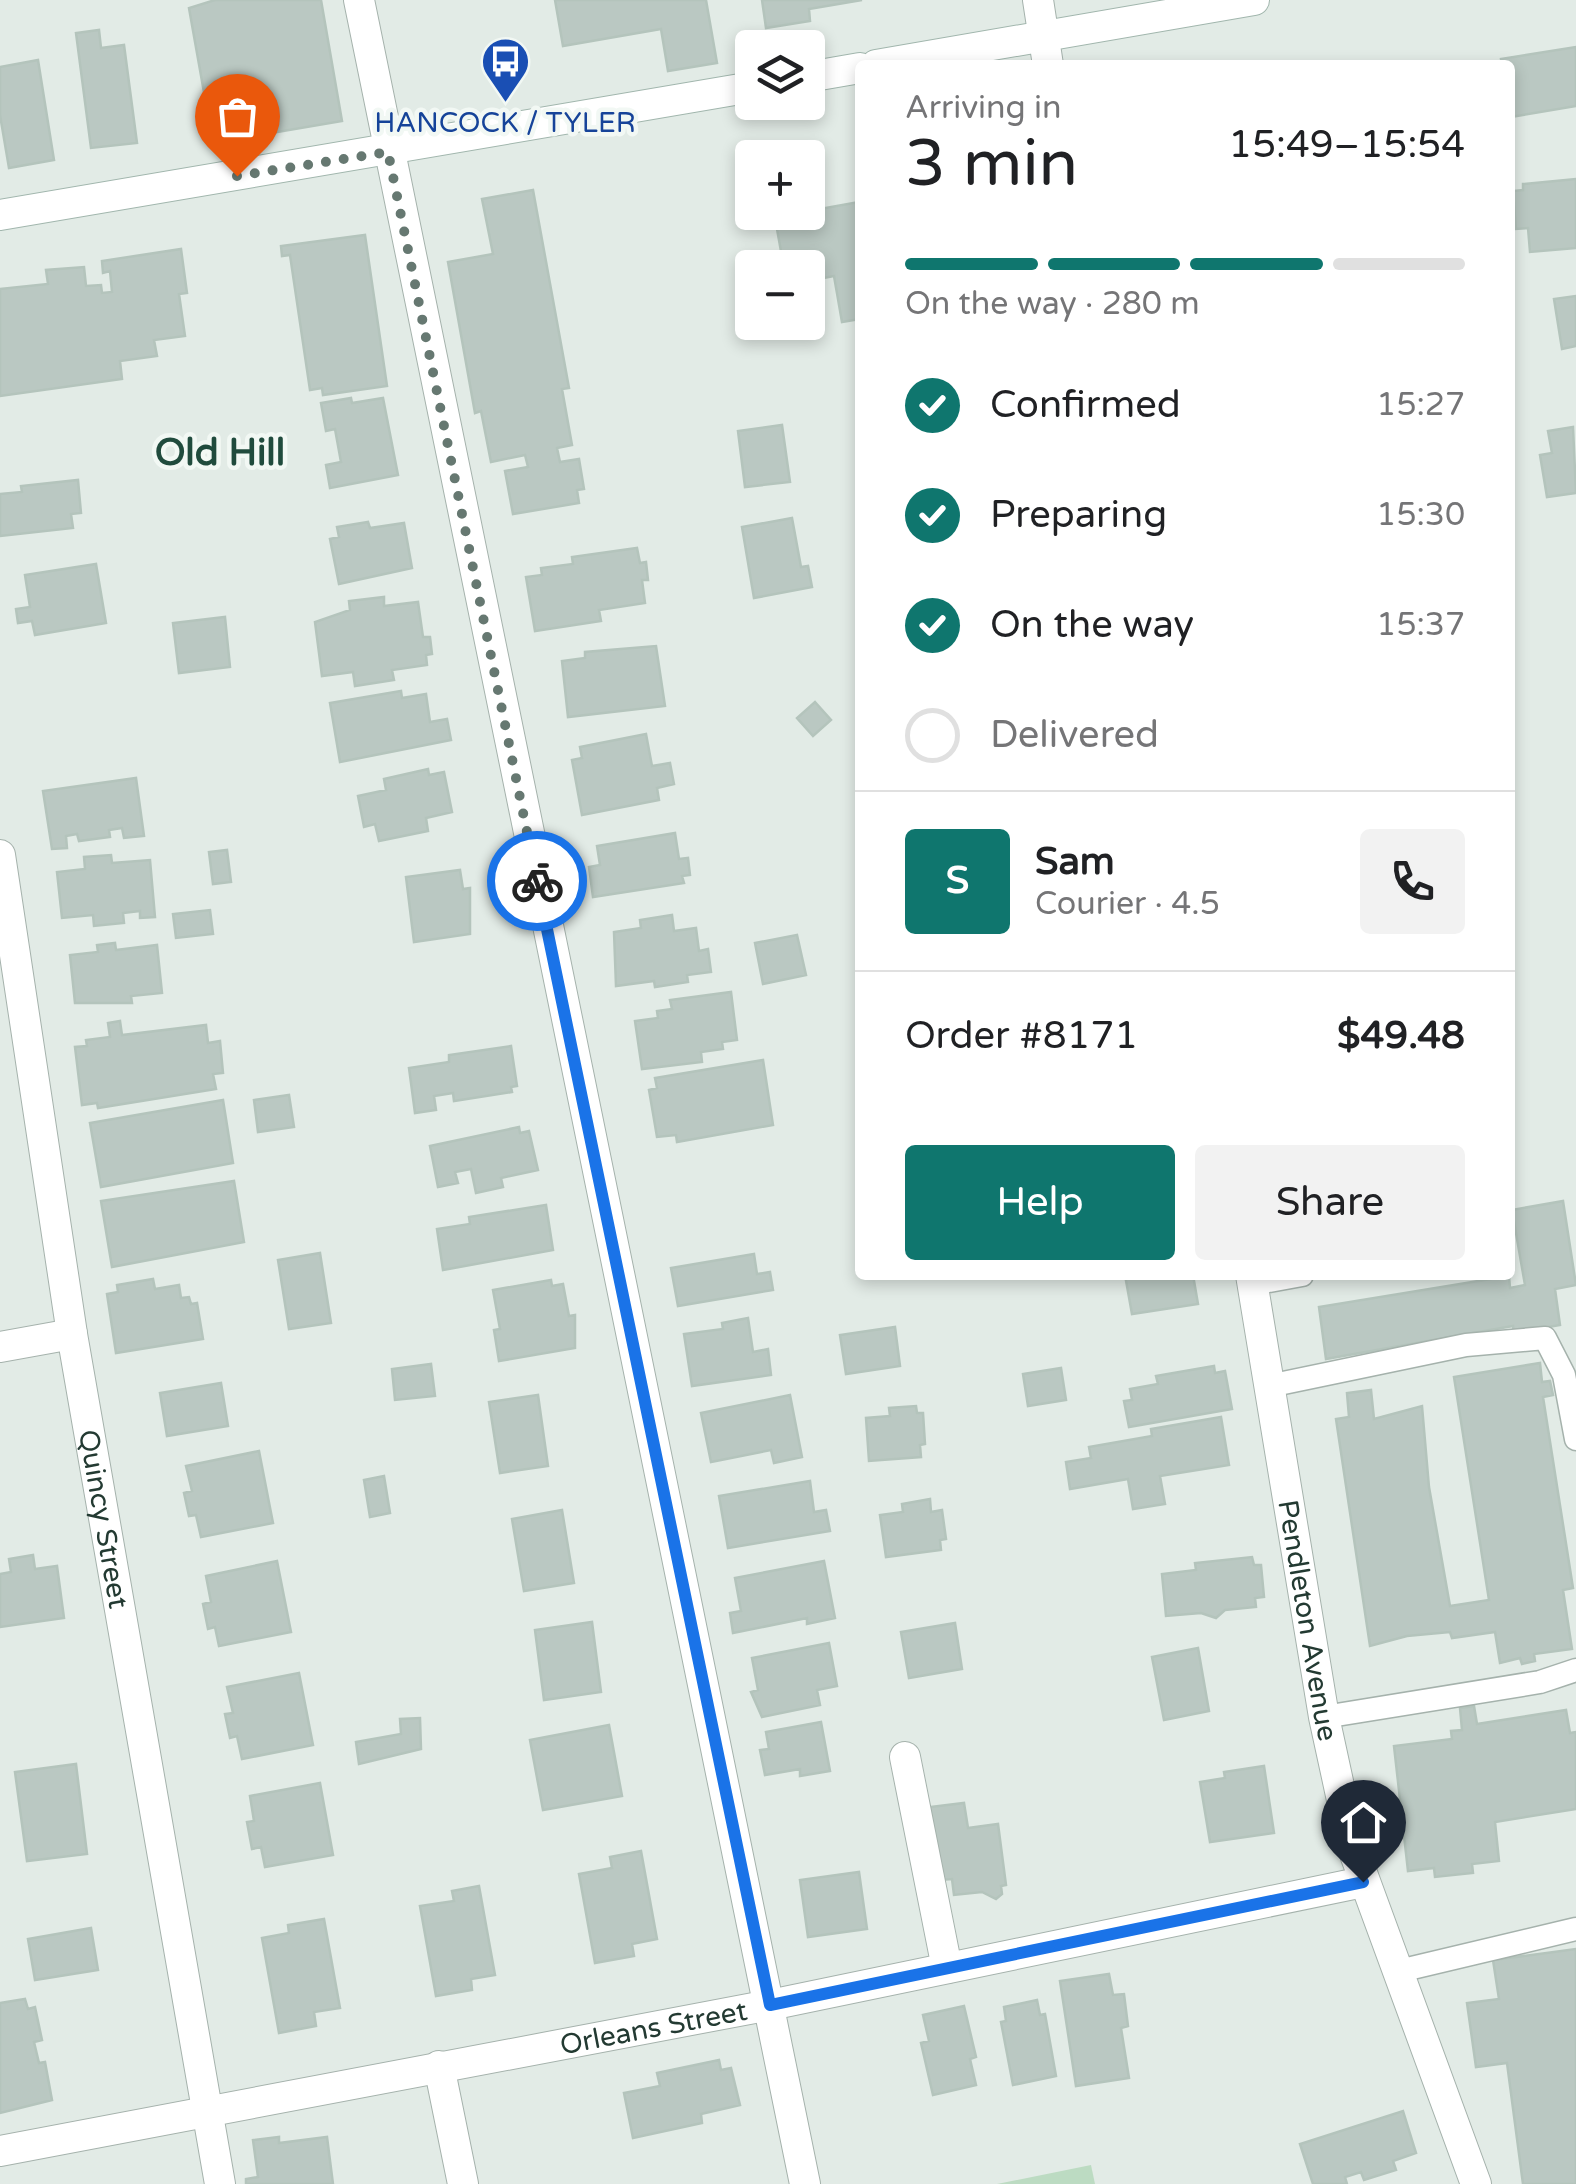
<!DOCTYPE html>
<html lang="en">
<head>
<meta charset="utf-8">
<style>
	body { margin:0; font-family:"Varela Round",sans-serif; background:#f2f2f2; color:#202124; height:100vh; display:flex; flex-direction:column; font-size:38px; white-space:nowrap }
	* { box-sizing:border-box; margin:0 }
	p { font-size:32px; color:#757577 }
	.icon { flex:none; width:55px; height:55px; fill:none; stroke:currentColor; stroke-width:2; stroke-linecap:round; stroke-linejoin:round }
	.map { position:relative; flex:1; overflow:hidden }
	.panel { position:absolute; left:855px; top:60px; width:660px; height:1220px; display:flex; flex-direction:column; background:#fff; border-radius:10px; box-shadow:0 5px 15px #0003 }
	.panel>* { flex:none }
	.controls { position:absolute; left:735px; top:30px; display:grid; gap:20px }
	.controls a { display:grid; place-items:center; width:90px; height:90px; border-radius:10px; background:#fff; box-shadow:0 5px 15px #0003; font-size:50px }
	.pin { position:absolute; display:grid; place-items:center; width:85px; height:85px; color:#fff; margin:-102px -42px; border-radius:50% 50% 50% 0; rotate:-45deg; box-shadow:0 0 10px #0007 }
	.pin .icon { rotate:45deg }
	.courier { position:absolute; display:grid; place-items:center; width:100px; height:100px; margin:-50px; border:8px solid #1a73e8; border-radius:50%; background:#fff; color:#222; box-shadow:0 2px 12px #0007 }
	.summary em { font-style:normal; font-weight:600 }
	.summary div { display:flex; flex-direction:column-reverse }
	.summary { display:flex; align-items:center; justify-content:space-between; height:170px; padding:0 50px }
	h1 { font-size:65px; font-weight:600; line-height:75px }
	.bar { display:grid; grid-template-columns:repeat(4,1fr); gap:15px 10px; align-content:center; height:120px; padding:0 50px }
	.bar i { height:12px; border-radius:8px; background:#e0e0e0 }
	.bar .active { background:#0f766e }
	.bar p { grid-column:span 4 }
	.line { display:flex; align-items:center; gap:25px; padding:0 50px; border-top:2px solid #e0e0e0 }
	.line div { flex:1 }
	.round { display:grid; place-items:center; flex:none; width:105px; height:105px; border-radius:10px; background:#f2f2f2 }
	ol { padding:0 50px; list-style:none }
	li { display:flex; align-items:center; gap:30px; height:110px }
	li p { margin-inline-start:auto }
	li .icon { padding:10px; border-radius:50%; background:#0f766e; color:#fff; stroke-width:4 }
	li:last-child { color:#757577 }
	li i { width:55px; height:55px; border:5px solid #e0e0e0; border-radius:50% }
	.primary-button { display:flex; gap:20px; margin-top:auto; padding:20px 50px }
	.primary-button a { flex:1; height:115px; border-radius:10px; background:#0f766e; color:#fff; font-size:40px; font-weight:600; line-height:115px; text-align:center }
	.primary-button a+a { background:#f2f2f2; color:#202124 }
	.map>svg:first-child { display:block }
	.green { fill:#bcdbc2 }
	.building { fill:#bac8c2; stroke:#b4c4bc; stroke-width:2.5 }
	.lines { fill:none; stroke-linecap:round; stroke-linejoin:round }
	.lane-casing { stroke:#a5b2ac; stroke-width:25 }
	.street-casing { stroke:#a5b2ac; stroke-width:32 }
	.secondary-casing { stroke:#a1b6ad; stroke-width:32 }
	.lane { stroke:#fff; stroke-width:22 }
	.street { stroke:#fff; stroke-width:30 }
	.secondary { stroke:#fff; stroke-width:30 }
	.done { stroke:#667871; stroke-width:10; stroke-dasharray:0 18 }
	.route { stroke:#1a73e8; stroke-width:12 }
	.labels { text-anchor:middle; stroke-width:9; stroke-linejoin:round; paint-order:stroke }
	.transit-label { font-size:28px; fill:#164399; stroke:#f2f8f4 }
	.street-label { font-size:28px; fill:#233a32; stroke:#f2f8f4 }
	.district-label { font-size:38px; font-weight:bold; fill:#204b3d; stroke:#f2f8f4 }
</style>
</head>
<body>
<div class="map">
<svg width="1576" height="2184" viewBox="0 0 1576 2184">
	<rect width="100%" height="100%" fill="#e2ebe6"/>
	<path class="green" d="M1091,2165l4,19h-98z"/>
	<path class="building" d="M215,0h106l21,121 -129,22 -24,-135z
		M555,0h151l11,63 -49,8 -7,-42 -98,17z
		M762,0h100l-53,9 1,12 -44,7z
		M99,30l2,18 23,-3 13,98 -46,5 -15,-115z
		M1576,47v59l-65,11 -1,-52h-8l-1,-6z
		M38,60l16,100 -45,8 -9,-53v-48z
		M1576,179v69l-46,4 -2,-24 -12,1 -3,-38 10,-1v-6z
		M860,187v132l-18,3 -8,-46 -26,5v-13h-24l-7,-39 45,-8 -2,-12 39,-7z
		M533,190l36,198 -7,1 10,56 -15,3 3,14 19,-3 5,30 -7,1 2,13 -66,11 -8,-43 23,-4 -3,-12 -34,7 -10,-51 -6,2 -27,-151 45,-8 -11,-55z
		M365,235l22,151 -64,9 -1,-7 -12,2 -20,-135 -8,1 -1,-10z
		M181,249l6,44 -8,1 6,42 -31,4 3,16 -37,5 2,18 -122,17v-107l48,-5 -2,-14 38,-3 2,19 15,-1 1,8 10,-1 -2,-21 -7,2 -1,-12z
		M1576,296v50l-14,3 -8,-50z
		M351,398l1,5 31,-5 15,77 -68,13 -4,-23 15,-3 -6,-33 -9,2 -5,-28z
		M782,425l8,57 -45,5 -7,-56z
		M1573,427l3,66 -29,4 -7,-42 12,-2 -4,-22z
		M78,480l3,33 -10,1 2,14 -73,8v-42l22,-2 -1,-6z
		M792,518l9,49 7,-1 4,21 -58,11 -12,-71z
		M368,522l2,6 34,-5 8,45 -73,16 -9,-45 9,-2 -2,-10z
		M637,548l3,15 6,-1 2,18h-6l3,23 -46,7 2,11 -66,10 -9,-54 16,-2 -1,-7 32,-4 -1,-7z
		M96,564l10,59 -71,12 -3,-14 -14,2 -2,-14 14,-2 -5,-32z
		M384,597v9l34,-4 5,35h7l2,17 -6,1 1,10 -35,5 2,10 -39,6 -2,-14 -31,4 -7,-54 35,-12 -1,-9z
		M225,617l5,50 -51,6 -6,-50z
		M656,646l9,60 -97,11 -6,-56 23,-3v-6z
		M401,691l1,7 24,-4 4,28 17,-3 4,21 -111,22 -10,-59z
		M815,702l16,18 -18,16 -16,-18z
		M646,734l6,32 18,-3 4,21 -17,4 2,12 -77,15 -10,-55 10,-2 -2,-11z
		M428,769l1,6 15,-3 8,40 -26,6 2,13 -49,10 -4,-17 -11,3 -6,-31 28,-6 -2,-11z
		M136,778l8,58 -20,2 -2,-10 -13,2 1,7 -31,4 -2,-7 -11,2 1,12 -15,1 -9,-58z
		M675,833l4,26 9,-1 2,17 -8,1 2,7 -91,14 -4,-30 11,-2 -3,-19z
		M227,850l4,32 -18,2 -4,-32z
		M111,855l1,8 38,-3 5,57 -15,1v-7l-17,2 1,10 -30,3 -1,-11 -31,3 -5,-46 28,-3 -1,-12z
		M460,870l3,19 7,-1v46l-56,8 -8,-65z
		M210,910l3,24 -37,4 -3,-24z
		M672,915l2,16 22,-3 3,23 9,-2 3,23 -24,3 1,7 -33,5 -1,-6 -38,5 -2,-54 27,-4 -1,-8z
		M797,935l9,40 -43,9 -8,-41z
		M115,943l1,7 41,-5 5,48 -31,3 1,7h-57l-5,-48 28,-3 -1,-7z
		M731,992l6,48 -15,2 1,7 -22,3 1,10 -60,7 -7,-48 23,-3 -1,-7 15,-2 -2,-9z
		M120,1021l2,14 84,-10 2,18 12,-2 3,32 -10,1 3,15 -118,19 -1,-5 -15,2 -7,-58 12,-1 -1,-6 24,-3 -2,-14z
		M511,1046l6,40 -6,1 1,5 -58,9 -1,-8 -19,3 2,14 -21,3 -6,-45 40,-6v-7z
		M763,1060l10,65 -96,17 -1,-7 -19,2 -8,-47 8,-2 -2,-10z
		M289,1095l5,32 -36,5 -4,-32z
		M223,1100l10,63 -132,24 -11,-64z
		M519,1127l1,6 9,-2 9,39 -37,8 2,9 -27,6 -5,-24 -16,3 3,11 -20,4 -8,-41z
		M234,1181l10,61 -132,25 -11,-66z
		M1563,1201l13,84 -21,4 5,36 -46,8 -1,-7 -187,33 -7,-52 190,-31 1,12 15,-3 -13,-75z
		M546,1205l7,45 -110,20 -6,-41 33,-5 -1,-7z
		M320,1253l11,70 -42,6 -11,-69z
		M754,1254l3,20 13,-2 3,18 -95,16 -7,-38z
		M1125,1275h68l5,29 -66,10z
		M153,1279l2,10 24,-4 2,13 8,-1 2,7 6,-1 6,36 -87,14 -9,-59 11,-2 -1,-7z
		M551,1280l1,6 11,-2 6,32 6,-1v33l-76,13 -5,-31 6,-1 -7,-39z
		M748,1318l5,34 15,-3 3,26 -79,11 -8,-52 39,-5 -1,-6z
		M895,1327l5,39 -54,8 -6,-39z
		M1540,1363l2,19 8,-1 3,14 -10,2 30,191 -10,2 9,59 -38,5 1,7 -13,3 -2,-6 -20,5 -5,-31 -43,6 -2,-6 -43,4 -37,10 -34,-227 13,-2 -2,-24 24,-3 3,29 48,-13 7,81 21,119 39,-6 -35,-223z
		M431,1364l4,32 -40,4 -3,-31z
		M1214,1366l1,7 10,-2 7,38 -103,18 -5,-26 8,-1 -2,-11 28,-5 -2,-8z
		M1061,1368l5,32 -38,6 -5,-32z
		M221,1383l7,43 -61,10 -7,-43z
		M538,1395l10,71 -48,7 -11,-71z
		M790,1395l12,62 -28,6 -3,-13 -60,12 -10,-49z
		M916,1406l1,7h6l2,31 -5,1 1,12 -52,4 -3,-43 24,-2 -1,-8z
		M1221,1417l8,48 -69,11 5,28 -32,5 -5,-30 -58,10 -4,-27 25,-4 -2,-11 63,-11 -1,-7z
		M259,1451l14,72 -72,14 -5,-22 -7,1 -5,-23 8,-2 -6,-25z
		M384,1476l6,37 -20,4 -6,-37z
		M810,1481l4,31 12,-2 4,21 -102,17 -9,-52z
		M930,1499l1,13 11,-2 4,29 -6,1 1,10 -55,7 -6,-42 23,-3 -1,-8z
		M562,1510l12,73 -50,8 -12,-72z
		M33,1555l2,14 22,-3 7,52 -64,9v-53l11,-2 -2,-13z
		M1252,1557l2,8h7l3,32 -9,1 1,9 -31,3 -9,8 -15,-5 -35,3 -4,-42 34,-4 -1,-7z
		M277,1561l14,71 -72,14 -4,-19 -7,2 -5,-25 8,-2 -5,-26z
		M824,1561l11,57 -28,6v-6l-74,15 -3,-20 11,-2 -6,-33z
		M592,1622l9,70 -57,8 -9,-70z
		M955,1623l7,46 -53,9 -8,-46z
		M829,1643l8,43 -20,4 3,15 -58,12 -11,-25 7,-2 -6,-32z
		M1198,1648l11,63 -45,9 -12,-63z
		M299,1673l14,72 -71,14 -5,-23 -7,2 -5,-24 8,-1 -6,-26z
		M1474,1706l3,18 89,-14 4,23 6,-1v77l-81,13 4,39 -27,3 1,9 -38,4 -1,-9 -26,3 -14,-125 58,-7 -1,-8 11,-1 -2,-22z
		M420,1718l1,31 -62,15 -3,-22 45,-8 -1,-15z
		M821,1722l9,49 -30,5v-7l-35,6 -5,-25 9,-1 -3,-17z
		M609,1725l13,71 -79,14 -13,-70z
		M76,1764l11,90 -60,7 -12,-89z
		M1264,1766l10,67 -64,9 -10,-60 25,-4 -1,-6z
		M320,1783l13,72 -68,12 -4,-20 -9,2 -5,-27 7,-1 -4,-25z
		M964,1803l4,25 30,-4 8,61 -5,1 1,8 -6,5 -14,-7 -28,3 -2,-16 -11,1 -11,-73z
		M641,1851l16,88 -25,5 2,12 -39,7 -16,-89 33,-6 -2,-11z
		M859,1872l8,57 -59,8 -8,-57z
		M479,1886l16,89 -24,4 1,11 -36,6 -16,-90 34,-5 -2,-10z
		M324,1919l16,89 -26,4 2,14 -37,7 -17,-95 27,-5 -1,-8z
		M91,1928l7,42 -63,10 -7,-41z
		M1576,1949v235h-53l-16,-121 -31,4 -9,-64 32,-4 -6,-39z
		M1109,1974l4,21 11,-1 4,32 -7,2 8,50 -53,8 -16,-105z
		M25,1999l3,10 7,-2 7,33 -8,2 5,21 6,-1 7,38 -52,13v-110z
		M1037,2000l3,15 5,-1 11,62 -43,9 -12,-63 5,-1 -2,-14z
		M964,2006l12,51 -6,2 6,26 -43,10 -12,-52 8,-2 -6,-26z
		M719,2060l2,10 10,-2 9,37 -39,9 1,9 -69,15 -9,-45 36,-7 -3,-13z
		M1403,2111l13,42 -23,8 3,9 -32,10 -3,-8 -16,5 2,7h-34l-13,-40z
		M279,2137v6l48,-6 6,47h-87v-5l12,-2 -5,-37z"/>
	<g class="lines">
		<defs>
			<path id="lane" d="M1252,1284l50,-9
				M1269,1386l197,-41 79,-7 19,37 12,64
				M1324,1717l216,-35 36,-12
				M1395,1972l181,-43"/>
			<g id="street">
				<path d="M359,0l446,2184"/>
				<path d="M1038,0l10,65"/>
				<path id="s1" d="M0,855l72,479 148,850"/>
				<path id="s2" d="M1251,1275l73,442 28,129 124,338"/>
				<path d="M0,1347l72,-13"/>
				<path d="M905,1757l42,211"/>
				<path d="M439,2066l24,118"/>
				<path id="s3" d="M0,2151l770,-146 593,-123"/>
			</g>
			<path id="secondary" d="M876,65l378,-65
				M808,77l52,-9
				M0,215l752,-128"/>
		</defs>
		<use href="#lane" class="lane-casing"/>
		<use href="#street" class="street-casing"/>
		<use href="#secondary" class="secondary-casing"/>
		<use href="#lane" class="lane"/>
		<use href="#street" class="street"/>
		<use href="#secondary" class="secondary"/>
	</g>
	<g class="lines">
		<path class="done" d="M237,176l151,-24 149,729"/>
		<path class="route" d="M537,881l233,1124 593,-123"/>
	</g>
	<defs>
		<symbol id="bus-pin" viewBox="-11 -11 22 30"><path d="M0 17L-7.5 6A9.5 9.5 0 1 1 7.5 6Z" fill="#1a4fb4" stroke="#f2f8f4"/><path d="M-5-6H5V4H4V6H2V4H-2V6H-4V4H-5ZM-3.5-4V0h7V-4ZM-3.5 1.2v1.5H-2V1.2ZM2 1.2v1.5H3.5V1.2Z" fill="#fff"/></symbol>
	</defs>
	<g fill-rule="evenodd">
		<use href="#bus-pin" x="478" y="34" width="55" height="75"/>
	</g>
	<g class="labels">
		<g class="transit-label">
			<text x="505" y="132">HANCOCK / TYLER</text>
		</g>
		<g class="street-label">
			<text dy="10" stroke="none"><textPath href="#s1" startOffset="672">Quincy Street</textPath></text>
			<text dy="10" stroke="none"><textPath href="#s2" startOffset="350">Pendleton Avenue</textPath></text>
			<text dy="10" stroke="none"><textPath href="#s3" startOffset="665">Orleans Street</textPath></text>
		</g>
		<g class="district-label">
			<text x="220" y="465">Old Hill</text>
		</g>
	</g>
</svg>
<div class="controls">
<a><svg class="icon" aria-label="layers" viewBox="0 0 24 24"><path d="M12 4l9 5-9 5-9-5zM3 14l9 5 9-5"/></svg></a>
<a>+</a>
<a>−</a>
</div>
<div class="pin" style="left:237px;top:176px;background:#ea580c"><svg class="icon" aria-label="bag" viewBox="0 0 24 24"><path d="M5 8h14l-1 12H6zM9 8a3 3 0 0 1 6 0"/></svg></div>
<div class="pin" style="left:1363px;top:1882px;background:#1f2937"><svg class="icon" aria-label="home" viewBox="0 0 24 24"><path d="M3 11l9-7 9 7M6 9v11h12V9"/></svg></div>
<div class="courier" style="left:537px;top:881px"><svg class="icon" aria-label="bike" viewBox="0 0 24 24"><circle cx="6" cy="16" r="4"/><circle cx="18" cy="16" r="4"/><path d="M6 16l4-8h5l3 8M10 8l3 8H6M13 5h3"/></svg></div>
<section class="panel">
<div class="summary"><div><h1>3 min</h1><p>Arriving in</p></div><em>15:49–15:54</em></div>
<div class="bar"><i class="active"></i><i class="active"></i><i class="active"></i><i></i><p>On the way · 280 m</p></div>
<ol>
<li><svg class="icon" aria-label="check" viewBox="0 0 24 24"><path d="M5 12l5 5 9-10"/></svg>Confirmed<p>15:27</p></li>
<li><svg class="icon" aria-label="check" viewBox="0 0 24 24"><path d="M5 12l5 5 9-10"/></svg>Preparing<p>15:30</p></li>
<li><svg class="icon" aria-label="check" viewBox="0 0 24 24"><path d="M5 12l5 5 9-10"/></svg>On the way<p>15:37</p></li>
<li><i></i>Delivered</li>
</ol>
<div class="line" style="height:180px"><b class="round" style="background:#0f766e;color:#fff">S</b><div><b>Sam</b><p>Courier · 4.5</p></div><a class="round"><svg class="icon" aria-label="phone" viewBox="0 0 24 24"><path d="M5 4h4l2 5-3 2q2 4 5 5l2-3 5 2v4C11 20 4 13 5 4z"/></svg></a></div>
<div class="line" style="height:130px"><div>Order #8171</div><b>$49.48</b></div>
<div class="primary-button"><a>Help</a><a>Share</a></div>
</section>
</div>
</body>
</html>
